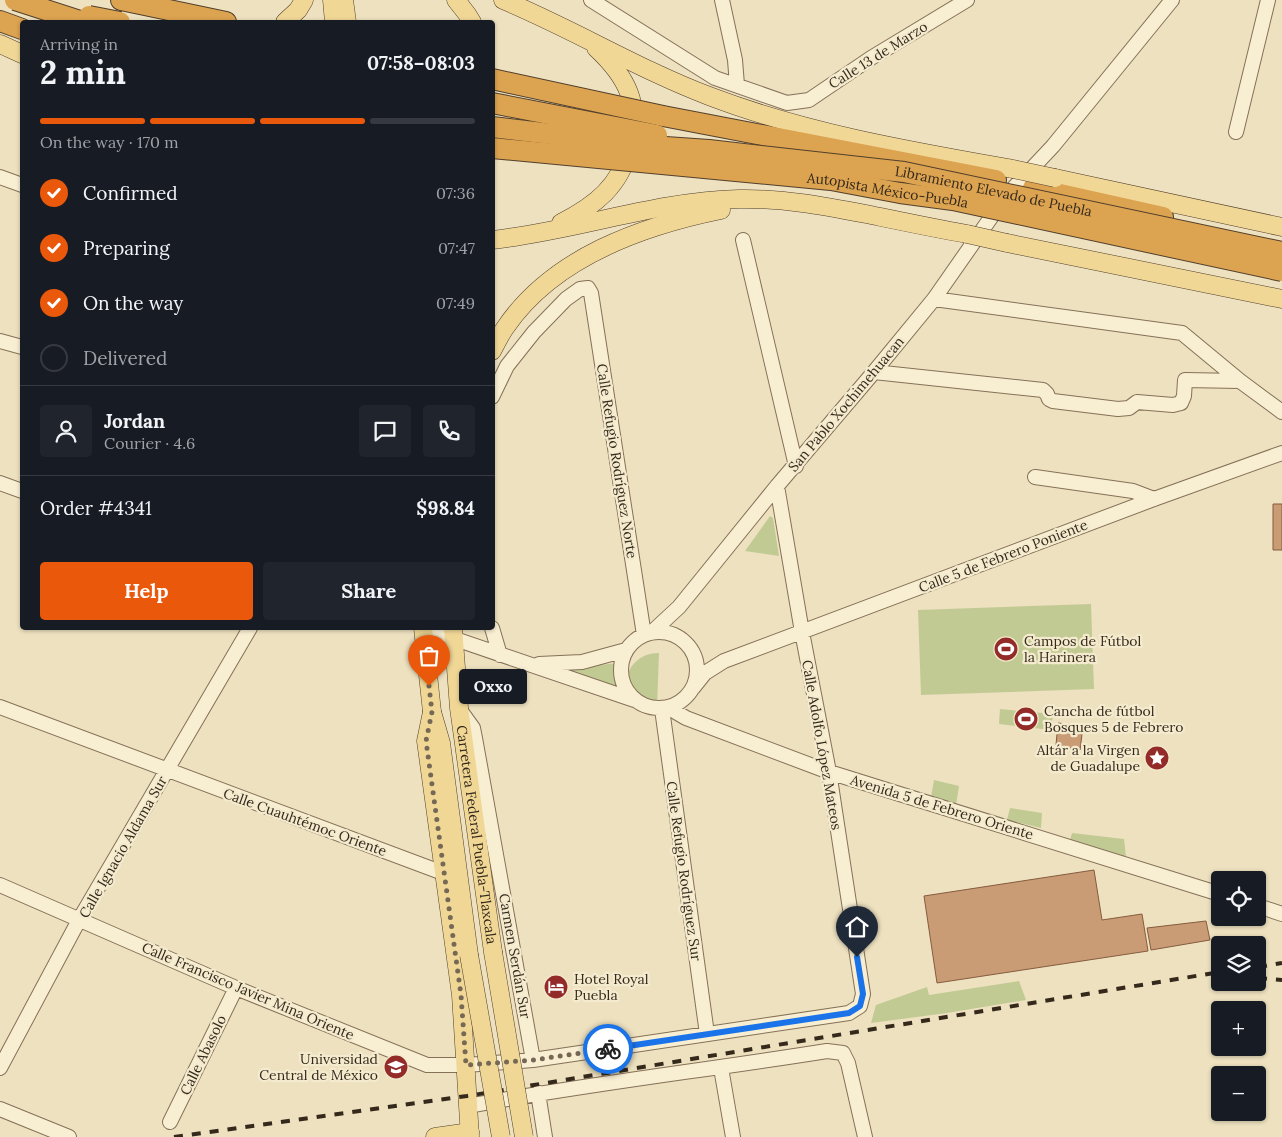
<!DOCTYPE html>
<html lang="en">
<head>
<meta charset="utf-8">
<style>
	body { margin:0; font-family:Lora,serif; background:#20242c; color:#f1f3f6; height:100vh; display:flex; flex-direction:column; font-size:19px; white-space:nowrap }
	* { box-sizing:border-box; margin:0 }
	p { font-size:16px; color:#9ea1a6 }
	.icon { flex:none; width:28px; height:28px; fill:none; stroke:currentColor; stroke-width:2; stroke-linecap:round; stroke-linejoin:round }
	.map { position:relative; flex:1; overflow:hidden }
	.sheet { position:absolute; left:20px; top:20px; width:475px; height:610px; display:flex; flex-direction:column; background:#171b24; border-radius:5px; box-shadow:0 1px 4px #0004 }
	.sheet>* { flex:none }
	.fabs { position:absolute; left:1211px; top:871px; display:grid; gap:10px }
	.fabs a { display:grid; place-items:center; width:55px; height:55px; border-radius:5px; background:#171b24; box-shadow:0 1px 4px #0004; font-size:25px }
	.pin { position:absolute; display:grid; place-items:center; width:42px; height:42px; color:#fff; margin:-51px -21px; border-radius:50% 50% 50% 0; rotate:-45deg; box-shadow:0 0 5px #0007 }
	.pin .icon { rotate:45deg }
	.courier { position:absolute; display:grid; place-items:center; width:50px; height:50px; margin:-25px; border:4px solid #1a73e8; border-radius:50%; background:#fff; color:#222; box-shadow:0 1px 6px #0007 }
	.bubble { position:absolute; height:35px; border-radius:5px; background:#171b24; box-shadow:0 1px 4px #0004; font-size:16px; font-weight:700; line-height:35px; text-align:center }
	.head em { font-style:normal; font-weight:700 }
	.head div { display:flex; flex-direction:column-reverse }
	.head { display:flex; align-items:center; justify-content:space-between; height:85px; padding:0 20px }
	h1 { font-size:32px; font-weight:700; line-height:38px }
	.bar { display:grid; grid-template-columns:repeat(4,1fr); gap:8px 5px; align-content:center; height:60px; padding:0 20px }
	.bar i { height:6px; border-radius:4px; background:#363941 }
	.bar .selected { background:#ea580c }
	.bar p { grid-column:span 4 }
	.line { display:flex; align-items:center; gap:12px; padding:0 20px; border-top:1px solid #363941 }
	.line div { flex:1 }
	.round { display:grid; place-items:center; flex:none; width:52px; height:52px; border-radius:5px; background:#20242c }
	ol { padding:0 20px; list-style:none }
	li { display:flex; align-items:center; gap:15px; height:55px }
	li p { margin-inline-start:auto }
	li .icon { padding:5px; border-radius:50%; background:#ea580c; color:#fff; stroke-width:4 }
	li:last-child { color:#9ea1a6 }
	li i { width:28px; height:28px; border:2px solid #363941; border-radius:50% }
	.action { display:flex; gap:10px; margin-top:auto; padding:10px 20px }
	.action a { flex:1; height:58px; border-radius:5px; background:#ea580c; color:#fff; font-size:20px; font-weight:700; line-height:58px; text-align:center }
	.action a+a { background:#20242c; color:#f1f3f6 }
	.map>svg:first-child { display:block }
	.green { fill:#c2ca94 }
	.building { fill:#ca9c75; stroke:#845c3e }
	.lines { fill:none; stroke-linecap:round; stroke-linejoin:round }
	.minor-casing { stroke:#857158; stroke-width:16 }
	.major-casing { stroke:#523f2c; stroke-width:19 }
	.highway-casing { stroke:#523f2c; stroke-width:22 }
	.minor { stroke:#f8eed2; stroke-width:14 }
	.major { stroke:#f0d796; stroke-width:18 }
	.highway { stroke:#dca350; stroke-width:20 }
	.rail { stroke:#35291c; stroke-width:4; stroke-dasharray:9 9; stroke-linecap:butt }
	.major-bridge-casing { stroke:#523f2c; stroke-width:19; stroke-linecap:butt }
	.highway-bridge-casing { stroke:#523f2c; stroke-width:22; stroke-linecap:butt }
	.major-bridge { stroke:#f0d796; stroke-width:18 }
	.highway-bridge { stroke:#dca350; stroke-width:20 }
	.done { stroke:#756955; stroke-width:5; stroke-dasharray:0 9 }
	.route { stroke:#1a73e8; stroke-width:6 }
	.labels { text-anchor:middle; stroke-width:4.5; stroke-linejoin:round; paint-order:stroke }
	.street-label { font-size:14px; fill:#35291c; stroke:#f4ebce }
	.poi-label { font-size:14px; fill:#35291c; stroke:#f4ebce; text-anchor:start }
</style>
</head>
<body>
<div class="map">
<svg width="1282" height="1137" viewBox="0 0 1282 1137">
	<rect width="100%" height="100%" fill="#ede1bf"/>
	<path class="green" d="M770,516l3,2 6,38 -34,-5z
		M1091,604l3,85 -173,6 -3,-85z
		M659,653l-2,54c-15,-3 -23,-9 -32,-22 2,-19 15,-32 34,-32z
		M619,663l-4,29 -48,-17 1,-7z
		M1000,709l53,5 -2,16 -52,-6z
		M934,780l25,6 -3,19 -25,-8z
		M1010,808l32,5 -1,15 -34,-8z
		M1072,833l52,6 2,18 -56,-17z
		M1019,981l7,19 -79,13 -76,10 5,-18 51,-18 2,8z"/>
	<path class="building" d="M1273,504h9v46h-9z
		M1058,723l25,3 -3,24 -24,-5z
		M1094,870l8,50 40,-6 6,37 -211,32 -13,-87z
		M1206,921l4,19 -59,10 -4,-22z"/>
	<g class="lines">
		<defs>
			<path id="minor" d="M591,0l124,78 72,25 22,-3 62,-42 96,-58
				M722,0l13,60 2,25
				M1236,132l32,-132
				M0,177l22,8
				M743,240l53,226
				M934,299l248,34 58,48
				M0,341l22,6
				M874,372l169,18 4,4 2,5 4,2 65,8 11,-1 8,-6 36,3 8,-2 3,-7 1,-16 55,1 42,31
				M492,397l15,-31 27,-34 32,-33 14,-10 8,-1 3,5 53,342
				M1035,477l98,14 21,8
				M0,483l22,8
				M423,628l211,72
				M492,628l8,27
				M621 670a38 38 0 1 1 76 0a38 38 0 1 1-76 0Z
				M651,633l28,-26 98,-121 97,-114 60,-73 72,-103 47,-50 119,-146
				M539,664l43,-2 44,-12
				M693,688l12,-15 19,-12 430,-162 128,-46
				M0,707l443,166
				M669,708l17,10 143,54 391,122
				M662,709l45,325
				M460,710l13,18 2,10 58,322
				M0,885l236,103 191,77h39l67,-5 316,-47 11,-7 3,-12 -34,-222 -27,-140 -25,-146
				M1258,906l24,8
				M0,1068l79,-148 171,-292
				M721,1068l12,69
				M538,1093l7,44
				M468,1106c119,-22 240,-36 359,-55l16,2 5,10 17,74
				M0,1109l69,28
				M170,1122l66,-134"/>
			<g id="major">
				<path d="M332,0l2,22"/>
				<path d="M344,0l3,22"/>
				<path d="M456,0l11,14 5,8"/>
				<path d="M503,0c70,29 135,69 206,96 97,37 202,55 304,73"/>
				<path d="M285,22l13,-12 6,-10"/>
				<path d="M0,44l22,10"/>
				<path d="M1055,178l227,49"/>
				<path d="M561,223c35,-18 59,-37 69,-76 11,-43 -3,-70 -34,-99"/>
				<path d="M492,240c83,-9 163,-39 247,-41 43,-1 85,7 127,15 34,7 67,14 101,20"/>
				<path d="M1007,243l275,56"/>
				<path d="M492,351c4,-7 8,-16 13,-23 48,-71 137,-102 216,-118"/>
				<path d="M423,628l9,84 9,31 28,212"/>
				<path id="s1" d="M453,628l6,80 34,244"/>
				<path d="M432,712l-6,29 35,254 9,142"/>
				<path d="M435,1137l35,-5"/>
			</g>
			<path id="highway" d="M121,0l105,22
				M0,21l22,8
				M663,116l333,64
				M1033,188l130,29"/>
		</defs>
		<use href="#minor" class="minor-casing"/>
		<use href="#major" class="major-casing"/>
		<use href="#highway" class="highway-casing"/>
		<use href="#minor" class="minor"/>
		<use href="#major" class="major"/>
		<use href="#highway" class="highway"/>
		<path class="rail" d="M1258,967l24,-4
			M1258,978l24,2
			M174,1137l293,-41 753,-124"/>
		<defs>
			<path id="major-bridge" d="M1013,169l42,9
				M967,234l40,9
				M493,952l31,185
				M469,955l32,182"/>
			<g id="highway-bridge">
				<path d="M15,0l68,22"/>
				<path d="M89,16l31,6"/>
				<path d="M492,79l171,37"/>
				<path d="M492,103l165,32"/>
				<path id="s2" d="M492,127l159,19 58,4 195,22 378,80"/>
				<path id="s3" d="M492,148l339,32 69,13 53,7 329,71"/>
			</g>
		</defs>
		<use href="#major-bridge" class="major-bridge-casing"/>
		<use href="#highway-bridge" class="highway-bridge-casing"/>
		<use href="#major-bridge" class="major-bridge"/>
		<use href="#highway-bridge" class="highway-bridge"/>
	</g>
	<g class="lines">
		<path class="done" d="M429,686l3,26 -6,29 35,254 5,70 67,-5 75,-11"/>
		<path class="route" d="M608,1049l241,-36 11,-7 3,-12 -6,-37"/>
	</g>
	<defs>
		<symbol id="stadium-disc" viewBox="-11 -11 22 22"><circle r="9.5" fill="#932c29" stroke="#f4ebce"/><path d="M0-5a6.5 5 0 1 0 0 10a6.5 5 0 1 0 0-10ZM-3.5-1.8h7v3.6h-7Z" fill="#fff"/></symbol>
		<symbol id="sight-disc" viewBox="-11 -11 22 22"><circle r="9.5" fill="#932c29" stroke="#f4ebce"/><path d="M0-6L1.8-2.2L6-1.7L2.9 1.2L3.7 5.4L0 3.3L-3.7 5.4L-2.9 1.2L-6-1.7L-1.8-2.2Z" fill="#fff"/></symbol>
		<symbol id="hotel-disc" viewBox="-11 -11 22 22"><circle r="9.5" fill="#932c29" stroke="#f4ebce"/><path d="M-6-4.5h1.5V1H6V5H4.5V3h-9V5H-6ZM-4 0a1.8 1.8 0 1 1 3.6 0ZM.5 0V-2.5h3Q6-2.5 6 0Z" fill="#fff"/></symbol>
		<symbol id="university-disc" viewBox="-11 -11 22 22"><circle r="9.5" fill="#932c29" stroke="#f4ebce"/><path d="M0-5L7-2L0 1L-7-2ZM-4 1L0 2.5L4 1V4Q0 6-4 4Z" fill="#fff"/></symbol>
	</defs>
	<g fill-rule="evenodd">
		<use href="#stadium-disc" x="992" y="635" width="28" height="28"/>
		<use href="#stadium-disc" x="1012" y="705" width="28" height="28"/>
		<use href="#sight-disc" x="1143" y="744" width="28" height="28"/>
		<use href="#hotel-disc" x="542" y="973" width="28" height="28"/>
		<use href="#university-disc" x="382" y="1053" width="28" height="28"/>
	</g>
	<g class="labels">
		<g class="street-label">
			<text transform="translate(878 55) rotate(-32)" y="5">Calle 13 de Marzo</text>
			<text dy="5" stroke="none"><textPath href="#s3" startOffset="398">Autopista México-Puebla</textPath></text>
			<text dy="5" stroke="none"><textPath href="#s2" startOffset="506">Libramiento Elevado de Puebla</textPath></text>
			<text transform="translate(846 404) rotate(-50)" y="5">San Pablo Xochimehuacan</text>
			<text transform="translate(617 461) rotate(81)" y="5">Calle Refugio Rodríguez Norte</text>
			<text transform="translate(1003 556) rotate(-21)" y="5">Calle 5 de Febrero Poniente</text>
			<text transform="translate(822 745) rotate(80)" y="5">Calle Adolfo López Mateos</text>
			<text transform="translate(942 807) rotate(17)" y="5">Avenida 5 de Febrero Oriente</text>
			<text transform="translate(305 822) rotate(20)" y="5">Calle Cuauhtémoc Oriente</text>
			<text dy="5" stroke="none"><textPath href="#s1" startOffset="208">Carretera Federal Puebla-Tlaxcala</textPath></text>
			<text transform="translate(123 847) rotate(-60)" y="5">Calle Ignacio Aldama Sur</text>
			<text transform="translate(684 871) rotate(82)" y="5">Calle Refugio Rodríguez Sur</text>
			<text transform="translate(515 956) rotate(80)" y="5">Carmen Serdán Sur</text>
			<text transform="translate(248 991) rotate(23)" y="5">Calle Francisco Javier Mina Oriente</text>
			<text transform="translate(203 1055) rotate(-64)" y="5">Calle Abasolo</text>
		</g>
		<g class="poi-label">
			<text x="1024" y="646">Campos de Fútbol<tspan x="1024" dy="16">la Harinera</tspan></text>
			<text x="1044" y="716">Cancha de fútbol<tspan x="1044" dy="16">Bosques 5 de Febrero</tspan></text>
			<text x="1140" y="755" text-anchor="end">Altár a la Virgen<tspan x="1140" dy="16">de Guadalupe</tspan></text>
			<text x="574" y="984">Hotel Royal<tspan x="574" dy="16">Puebla</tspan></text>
			<text x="378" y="1064" text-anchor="end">Universidad<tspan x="378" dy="16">Central de México</tspan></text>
		</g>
	</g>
</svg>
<div class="fabs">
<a><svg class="icon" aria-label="locate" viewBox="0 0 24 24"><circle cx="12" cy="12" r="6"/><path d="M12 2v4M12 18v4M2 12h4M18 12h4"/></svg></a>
<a><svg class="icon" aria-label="layers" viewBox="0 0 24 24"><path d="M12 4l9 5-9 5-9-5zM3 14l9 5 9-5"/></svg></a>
<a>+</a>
<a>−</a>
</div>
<div class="pin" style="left:429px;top:686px;background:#ea580c"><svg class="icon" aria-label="bag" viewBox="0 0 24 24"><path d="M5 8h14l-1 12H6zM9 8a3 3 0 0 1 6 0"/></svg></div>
<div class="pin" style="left:857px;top:957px;background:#1f2937"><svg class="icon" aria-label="home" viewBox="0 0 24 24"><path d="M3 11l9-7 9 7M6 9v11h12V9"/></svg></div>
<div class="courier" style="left:608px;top:1049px"><svg class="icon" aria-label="bike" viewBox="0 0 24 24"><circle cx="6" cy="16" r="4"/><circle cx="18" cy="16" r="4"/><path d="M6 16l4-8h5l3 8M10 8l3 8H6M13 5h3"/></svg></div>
<div class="bubble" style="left:459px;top:669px;width:68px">Oxxo</div>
<section class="sheet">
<div class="head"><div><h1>2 min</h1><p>Arriving in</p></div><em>07:58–08:03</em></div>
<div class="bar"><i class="selected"></i><i class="selected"></i><i class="selected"></i><i></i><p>On the way · 170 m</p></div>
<ol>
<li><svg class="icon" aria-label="check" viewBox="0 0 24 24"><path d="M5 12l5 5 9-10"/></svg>Confirmed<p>07:36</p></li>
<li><svg class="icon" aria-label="check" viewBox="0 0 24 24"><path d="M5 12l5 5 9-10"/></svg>Preparing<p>07:47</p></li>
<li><svg class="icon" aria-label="check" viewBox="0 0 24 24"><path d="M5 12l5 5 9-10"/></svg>On the way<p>07:49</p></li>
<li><i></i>Delivered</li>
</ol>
<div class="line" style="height:90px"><a class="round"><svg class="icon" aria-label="person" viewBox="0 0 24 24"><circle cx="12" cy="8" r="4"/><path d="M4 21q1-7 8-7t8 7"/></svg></a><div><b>Jordan</b><p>Courier · 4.6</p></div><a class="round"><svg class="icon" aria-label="chat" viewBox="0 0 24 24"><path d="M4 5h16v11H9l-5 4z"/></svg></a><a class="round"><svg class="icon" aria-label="phone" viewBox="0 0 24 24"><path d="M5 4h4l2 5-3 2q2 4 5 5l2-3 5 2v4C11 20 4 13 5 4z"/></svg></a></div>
<div class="line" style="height:65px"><div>Order #4341</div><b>$98.84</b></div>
<div class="action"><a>Help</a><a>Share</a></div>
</section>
</div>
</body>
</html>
